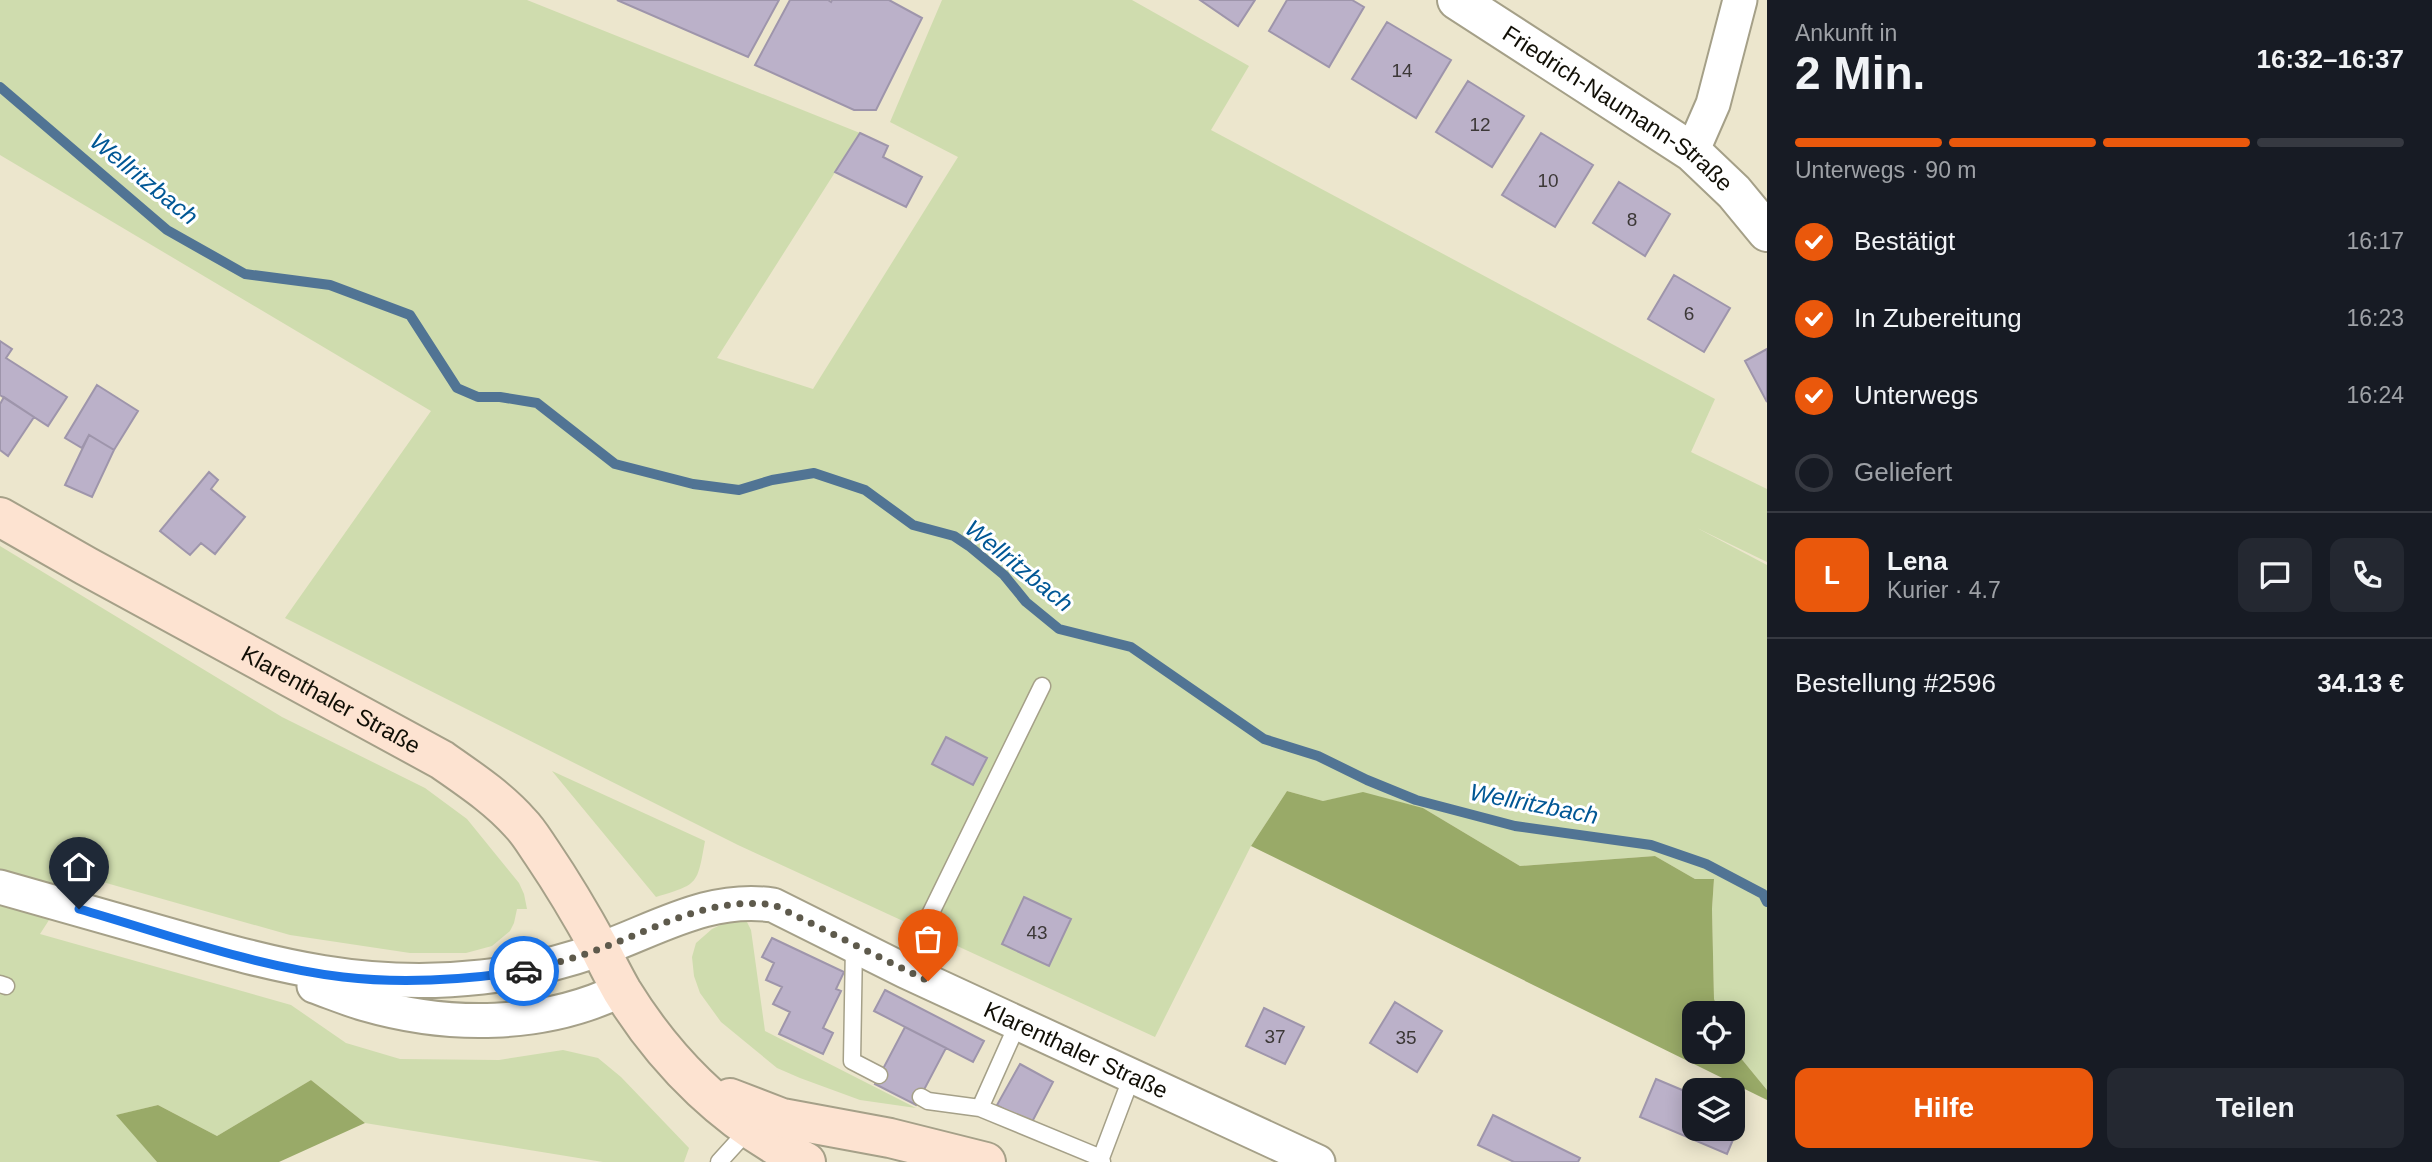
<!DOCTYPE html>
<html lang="de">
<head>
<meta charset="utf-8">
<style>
	body { margin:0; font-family:Helvetica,sans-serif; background:#242831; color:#f1f3f6; height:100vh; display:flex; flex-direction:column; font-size:26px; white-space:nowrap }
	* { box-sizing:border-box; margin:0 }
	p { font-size:23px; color:#9ea1a6 }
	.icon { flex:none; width:38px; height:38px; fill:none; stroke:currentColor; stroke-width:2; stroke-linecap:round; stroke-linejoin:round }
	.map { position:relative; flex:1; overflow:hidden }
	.details { display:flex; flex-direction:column; background:#171b24; width:665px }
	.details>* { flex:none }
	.tools { position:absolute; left:1682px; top:1001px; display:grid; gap:14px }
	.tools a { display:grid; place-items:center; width:63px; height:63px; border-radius:14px; background:#171b24; box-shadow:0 4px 18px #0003; font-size:35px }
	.pin { position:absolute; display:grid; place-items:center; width:60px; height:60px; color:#fff; margin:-72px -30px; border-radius:50% 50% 50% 0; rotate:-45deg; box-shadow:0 0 7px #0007 }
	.pin .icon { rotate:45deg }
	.courier { position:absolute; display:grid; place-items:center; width:70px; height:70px; margin:-35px; border:5px solid #1a73e8; border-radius:50%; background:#fff; color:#222; box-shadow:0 2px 9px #0007 }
	.headline em { font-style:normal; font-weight:700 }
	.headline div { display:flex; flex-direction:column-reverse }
	.headline { display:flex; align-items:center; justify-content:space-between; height:119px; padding:0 28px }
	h1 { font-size:46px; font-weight:700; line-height:52px }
	.bar { display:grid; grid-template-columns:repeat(4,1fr); gap:10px 7px; align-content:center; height:84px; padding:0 28px }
	.bar i { height:9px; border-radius:5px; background:#363941 }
	.bar .on { background:#ea580c }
	.bar p { grid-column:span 4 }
	.line { display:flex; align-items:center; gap:18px; padding:0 28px; border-top:2px solid #363941 }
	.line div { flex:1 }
	.round { display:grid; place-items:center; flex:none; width:74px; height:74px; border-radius:14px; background:#242831 }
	ol { padding:0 28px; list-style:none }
	li { display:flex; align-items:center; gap:21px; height:77px }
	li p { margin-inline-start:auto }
	li .icon { padding:7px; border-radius:50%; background:#ea580c; color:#fff; stroke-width:4 }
	li:last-child { color:#9ea1a6 }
	li i { width:38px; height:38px; border:4px solid #363941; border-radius:50% }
	.action { display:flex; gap:14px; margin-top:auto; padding:14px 28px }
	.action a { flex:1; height:80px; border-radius:14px; background:#ea580c; color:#fff; font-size:28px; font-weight:700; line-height:80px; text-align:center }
	.action a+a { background:#242831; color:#f1f3f6 }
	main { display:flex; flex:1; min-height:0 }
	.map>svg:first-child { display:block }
	.green { fill:#cfdcae }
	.forest { fill:#99aa68 }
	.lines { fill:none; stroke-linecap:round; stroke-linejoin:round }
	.stream { stroke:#517494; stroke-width:10 }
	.building { fill:#bbb1c9; stroke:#9e95ab; stroke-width:2 }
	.service-casing { stroke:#a5a088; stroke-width:19 }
	.minor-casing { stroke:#a5a088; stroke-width:37 }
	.tertiary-casing { stroke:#a5a088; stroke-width:42 }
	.secondary-casing { stroke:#a5a088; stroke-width:42 }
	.service { stroke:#fff; stroke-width:16 }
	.minor { stroke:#fff; stroke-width:33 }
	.tertiary { stroke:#fff; stroke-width:38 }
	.secondary { stroke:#fde3d1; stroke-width:38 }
	.done { stroke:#5e5a4c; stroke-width:7; stroke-dasharray:0 12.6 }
	.route { stroke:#1a73e8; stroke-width:9 }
	.labels { text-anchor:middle; stroke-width:6; stroke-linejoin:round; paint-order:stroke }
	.number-label { font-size:19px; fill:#3c3837 }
	.street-label { font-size:23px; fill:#110f06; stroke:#fff }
	.water-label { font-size:24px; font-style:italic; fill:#005795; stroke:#fff }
</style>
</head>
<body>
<main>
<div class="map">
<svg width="1767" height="1162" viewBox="0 0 1767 1162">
	<rect width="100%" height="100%" fill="#ece6cd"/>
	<path class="green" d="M0,0h527l333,133 -143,225 96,31 145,-232 -68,-35 52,-122h190l117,66 -38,64 504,269 -24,53 76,37v73l-70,-34 70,37v525l-32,-39 -2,-7 -1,-31h-12l-6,-14 -2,-90 2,-29 -19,-1 -40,-23 -135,10 -97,-58 -60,-15 -40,8 -36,-10 -36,55 -96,191 -417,-192 -453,-227 146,-207 -431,-256z
		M0,546l282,171 143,71 42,31 52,64 5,11 3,15h-10l-3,14 -4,8 -18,15 -26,7h-56l-120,-18 -212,-60 -38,59 251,71 55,38 54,16 99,1 64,-10 35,8 23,19 68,71 -5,14h-81l-238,-39 -54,-43 -94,56 -59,-31 -41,10 40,47h-157z
		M552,771l153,70c-8,44 -6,43 -49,56z
		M745,918l6,12 14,101 151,77 -56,-8 -60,-22 -23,-10 -56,-46 -21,-29 -6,-17 -2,-19 4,-14 16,-14 17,-8z"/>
	<path class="forest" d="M1287,791l36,10 40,-9 60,16 97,58 135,-10 40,23h19l-2,30 2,90 6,14h-26v39h38l1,-8 2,7 32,39v10l-516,-254z
		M311,1080l54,43 -86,39h-122l-41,-47 42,-10 59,31z"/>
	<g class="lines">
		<path class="stream" d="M0,87l167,143 78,44 85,11 80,30 47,73 21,9h22l37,6 78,61 78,20 46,6 33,-10 42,-7 51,17 48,35 41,11 15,10 35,29 22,27 33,27 72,18 133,92 54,17 49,24 49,20 99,26 136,19 55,19 57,30 4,8"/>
	</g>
	<path class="building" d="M617,0h162l-31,57z
		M790,0h38l3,2 1,-2h57l33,18 -46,92h-22l-99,-45z
		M1200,0h55l-17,26z
		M1287,0h65l12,7 -35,60 -60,-36z
		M1387,22l64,38 -35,58 -64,-39z
		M1468,81l56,35 -32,51 -56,-35z
		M860,133l28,13 -5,11 39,20 -16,30 -71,-35z
		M1541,133l52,32 -38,62 -53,-32z
		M1619,182l51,32 -25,42 -52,-33z
		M1674,275l56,33 -26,44 -56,-33z
		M0,341l12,8 -6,9 61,39 -19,29 -48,-31z
		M1767,349v53l-22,-41z
		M97,385l41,26 -24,39 -25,-15 -7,13 -17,-10z
		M4,397l30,20 -26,39 -8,-6v-46z
		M89,435l25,15 -22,47 -27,-12z
		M209,472l9,8 -7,9 34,28 -30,37 -14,-11 -11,12 -30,-24z
		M946,737l41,21 -14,27 -41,-21z
		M1024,897l47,22 -22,47 -47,-22z
		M772,938l72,34 -8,17 5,2 -18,37 10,5 -10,21 -44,-20 11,-22 -17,-8 9,-17 -16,-7 8,-17 -12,-6z
		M885,990l99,51 -11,21 -99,-51z
		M1395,1002l47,29 -25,41 -47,-29z
		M1264,1008l40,19 -19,37 -39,-18z
		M905,1027l41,21 -30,57 -41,-21z
		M1020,1064l33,18 -22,42 -34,-19z
		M1656,1079l38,16v34h38v-18l11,5 -16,38 -87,-37z
		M1493,1115l87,43 -2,4h-64l-36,-17z"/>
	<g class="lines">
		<defs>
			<path id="service" d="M854,945l-2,116 27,14
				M905,971l14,-34 123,-251
				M0,984l6,2
				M1018,1023l-38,85 121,50
				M921,1097l7,4 52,7
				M719,1162l30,-33
				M1102,1162l-1,-4 31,-82"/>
			<g id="minor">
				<path d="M1692,152l21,-48 27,-104"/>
				<path id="s1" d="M0,887c56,16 112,32 169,48 108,31 198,55 313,42 40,-4 81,-15 119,-28 58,-21 108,-53 172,-44l132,66 413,191"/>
				<path d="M314,986c17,6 34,13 51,18 83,24 178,24 256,-14"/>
			</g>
			<g id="tertiary">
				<path id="s2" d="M1457,0l235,152 42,40 33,40"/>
			</g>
			<g id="secondary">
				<path id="s3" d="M0,517l86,49 356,194c27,19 56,38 78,63 9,9 15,20 22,30 21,31 40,63 58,96 7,14 14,28 22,42 45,73 107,133 184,171"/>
				<path d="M730,1098l52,20 108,20 96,24"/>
			</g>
		</defs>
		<use href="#service" class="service-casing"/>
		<use href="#minor" class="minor-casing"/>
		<use href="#tertiary" class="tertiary-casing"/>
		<use href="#secondary" class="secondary-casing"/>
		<use href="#service" class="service"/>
		<use href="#minor" class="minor"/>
		<use href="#tertiary" class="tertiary"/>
		<use href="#secondary" class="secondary"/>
	</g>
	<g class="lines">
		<path class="done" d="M524,971c26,-7 53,-13 78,-23 57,-21 109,-52 172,-43l154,76"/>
		<path class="route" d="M79,909c87,25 174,57 264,68 60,7 121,3 181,-6"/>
	</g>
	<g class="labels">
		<g class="number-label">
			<text x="1402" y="77">14</text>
			<text x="1480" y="131">12</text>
			<text x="1548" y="187">10</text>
			<text x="1632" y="226">8</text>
			<text x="1689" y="320">6</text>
			<text x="1037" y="939">43</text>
			<text x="1275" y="1043">37</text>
			<text x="1406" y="1044">35</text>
		</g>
		<g class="street-label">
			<text dy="8" stroke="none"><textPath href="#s2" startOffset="194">Friedrich-Naumann-Straße</textPath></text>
			<text dy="8" stroke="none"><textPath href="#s3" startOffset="378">Klarenthaler Straße</textPath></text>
			<text dy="8" stroke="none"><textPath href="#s1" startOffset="1132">Klarenthaler Straße</textPath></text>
		</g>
		<g class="water-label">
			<text transform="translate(144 179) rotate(39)" y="8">Wellritzbach</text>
			<text transform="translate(1019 566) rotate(39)" y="8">Wellritzbach</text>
			<text transform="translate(1534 804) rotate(11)" y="8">Wellritzbach</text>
		</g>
	</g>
</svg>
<div class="tools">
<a><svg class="icon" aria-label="locate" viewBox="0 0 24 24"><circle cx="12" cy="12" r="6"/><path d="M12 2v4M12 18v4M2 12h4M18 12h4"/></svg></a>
<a><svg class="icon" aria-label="layers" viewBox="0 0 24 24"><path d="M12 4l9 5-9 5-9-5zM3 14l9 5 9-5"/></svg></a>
</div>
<div class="pin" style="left:928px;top:981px;background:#ea580c"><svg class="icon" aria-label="bag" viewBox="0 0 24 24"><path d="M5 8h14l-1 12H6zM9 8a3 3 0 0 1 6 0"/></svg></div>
<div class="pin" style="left:79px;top:909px;background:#1f2937"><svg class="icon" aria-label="home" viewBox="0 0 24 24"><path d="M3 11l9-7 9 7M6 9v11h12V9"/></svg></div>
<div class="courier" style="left:524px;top:971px"><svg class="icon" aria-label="car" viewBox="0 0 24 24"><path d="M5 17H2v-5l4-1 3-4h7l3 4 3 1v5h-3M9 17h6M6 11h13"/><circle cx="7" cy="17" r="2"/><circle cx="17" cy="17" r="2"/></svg></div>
</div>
<section class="details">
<div class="headline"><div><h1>2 Min.</h1><p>Ankunft in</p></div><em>16:32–16:37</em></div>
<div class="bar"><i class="on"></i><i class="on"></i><i class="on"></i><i></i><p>Unterwegs · 90 m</p></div>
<ol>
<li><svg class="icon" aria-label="check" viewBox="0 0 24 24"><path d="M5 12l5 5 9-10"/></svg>Bestätigt<p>16:17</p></li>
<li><svg class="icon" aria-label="check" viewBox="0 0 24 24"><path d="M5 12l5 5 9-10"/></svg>In Zubereitung<p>16:23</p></li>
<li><svg class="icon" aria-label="check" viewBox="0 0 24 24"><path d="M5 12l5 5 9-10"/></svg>Unterwegs<p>16:24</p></li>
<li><i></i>Geliefert</li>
</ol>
<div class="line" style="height:126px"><b class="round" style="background:#ea580c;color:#fff">L</b><div><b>Lena</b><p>Kurier · 4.7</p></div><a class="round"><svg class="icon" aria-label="chat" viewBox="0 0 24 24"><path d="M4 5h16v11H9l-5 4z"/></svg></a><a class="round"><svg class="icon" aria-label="phone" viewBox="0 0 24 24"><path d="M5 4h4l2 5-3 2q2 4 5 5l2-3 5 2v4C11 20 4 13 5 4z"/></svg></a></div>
<div class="line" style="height:91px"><div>Bestellung #2596</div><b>34.13 €</b></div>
<div class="action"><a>Hilfe</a><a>Teilen</a></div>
</section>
</main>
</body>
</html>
